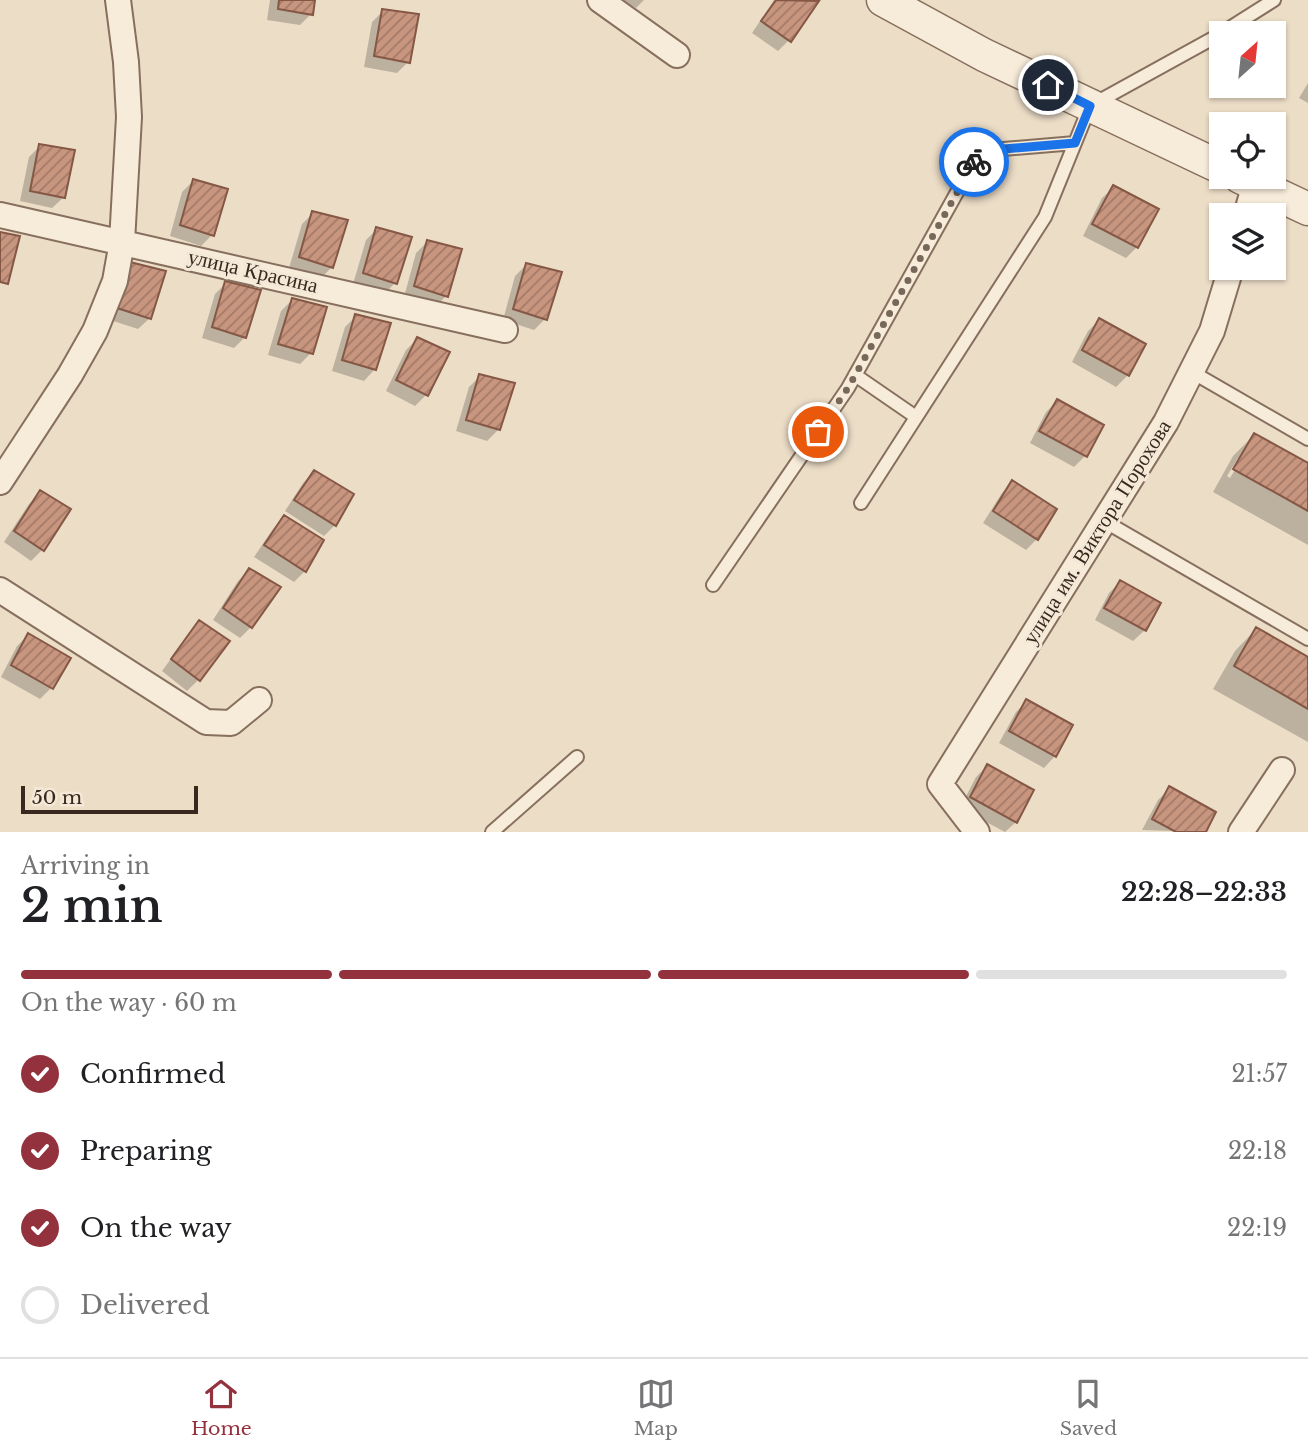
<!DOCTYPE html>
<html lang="en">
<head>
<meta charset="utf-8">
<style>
	body { margin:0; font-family:"Libre Baskerville",serif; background:#f2f2f2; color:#202124; height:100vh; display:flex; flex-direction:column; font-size:26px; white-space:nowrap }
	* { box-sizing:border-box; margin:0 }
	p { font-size:23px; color:#757577 }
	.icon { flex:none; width:38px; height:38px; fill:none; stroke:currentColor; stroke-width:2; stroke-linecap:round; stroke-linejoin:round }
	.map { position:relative; height:832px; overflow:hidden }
	.details { display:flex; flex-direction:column; background:#fff; flex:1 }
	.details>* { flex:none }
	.needle { width:46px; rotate:27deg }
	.buttons { position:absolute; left:1209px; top:21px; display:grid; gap:14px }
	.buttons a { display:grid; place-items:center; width:77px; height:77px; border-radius:0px; background:#fff; box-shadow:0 2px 5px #0004; font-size:35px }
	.scale { position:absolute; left:21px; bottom:18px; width:177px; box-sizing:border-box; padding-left:7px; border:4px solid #382920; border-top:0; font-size:19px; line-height:24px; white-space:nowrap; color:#382920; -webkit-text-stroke:5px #f4e8d6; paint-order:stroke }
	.pin { position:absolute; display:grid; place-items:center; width:60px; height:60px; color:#fff; margin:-30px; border:4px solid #fff; border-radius:50%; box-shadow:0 2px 7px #0007 }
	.courier { position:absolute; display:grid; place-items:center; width:70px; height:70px; margin:-35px; border:5px solid #1a73e8; border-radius:50%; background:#fff; color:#222; box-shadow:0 2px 9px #0007 }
	.head em { font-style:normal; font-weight:600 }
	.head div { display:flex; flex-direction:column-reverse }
	.head { display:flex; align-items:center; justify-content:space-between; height:119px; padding:0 21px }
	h1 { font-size:46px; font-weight:600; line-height:52px }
	.bar { display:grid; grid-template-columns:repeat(4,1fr); gap:10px 7px; align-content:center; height:84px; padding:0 21px }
	.bar i { height:9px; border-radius:5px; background:#e0e0e0 }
	.bar .on { background:#93313d }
	.bar p { grid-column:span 4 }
	ol { padding:0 21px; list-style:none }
	li { display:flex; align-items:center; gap:21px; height:77px }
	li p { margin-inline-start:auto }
	li .icon { padding:7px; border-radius:50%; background:#93313d; color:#fff; stroke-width:4 }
	li:last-child { color:#757577 }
	li i { width:38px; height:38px; border:4px solid #e0e0e0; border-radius:50% }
	.tabs { display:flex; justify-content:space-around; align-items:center; height:98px; border-top:2px solid #e0e0e0; background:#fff; font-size:19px; color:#757577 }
	.tabs a { display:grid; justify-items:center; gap:4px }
	.tabs .on { color:#93313d }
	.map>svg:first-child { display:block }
	.shadow { fill:#0003; fill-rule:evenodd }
	.building { fill:url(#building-hatch); stroke:#855745; stroke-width:2 }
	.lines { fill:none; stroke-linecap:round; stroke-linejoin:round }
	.service-casing { stroke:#876f5d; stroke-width:16 }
	.minor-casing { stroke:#876f5d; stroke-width:28 }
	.tertiary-casing { stroke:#876f5d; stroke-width:35 }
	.service { stroke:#f7ebda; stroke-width:12 }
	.minor { stroke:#f7ebda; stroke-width:24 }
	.tertiary { stroke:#f7ebda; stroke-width:32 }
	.done { stroke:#77685a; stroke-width:7; stroke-dasharray:0 12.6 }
	.route { stroke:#1a73e8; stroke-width:9 }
	.labels { text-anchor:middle; stroke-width:6; stroke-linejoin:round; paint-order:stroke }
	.street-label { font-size:21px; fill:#382920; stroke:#f4e8d6 }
</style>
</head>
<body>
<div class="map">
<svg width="1308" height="832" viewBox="0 0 1308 832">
	<defs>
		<pattern id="building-hatch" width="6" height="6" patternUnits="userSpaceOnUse" patternTransform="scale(1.75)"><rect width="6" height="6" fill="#c8957f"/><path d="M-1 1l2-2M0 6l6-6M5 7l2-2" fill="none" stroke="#a37a68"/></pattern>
	</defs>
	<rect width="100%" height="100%" fill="#ecddc7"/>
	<path class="shadow" d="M270,0h43l-2,14 -11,11 -33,-5z
		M621,0h23l-8,8z
		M774,0l43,2 -28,38 -11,11 -26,-18z
		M383,11l25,51 -11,11 -33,-6 8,-45z
		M1308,83v20l-9,-5z
		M40,146l24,51 -12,11 -32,-7 9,-44z
		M193,181l19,54 -11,11 -31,-10 12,-44z
		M1114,187l23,60 -11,11 -43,-22 19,-38z
		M313,213l19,54 -11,11 -32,-10 13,-44z
		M377,229l18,54 -11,11 -31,-10 13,-44z
		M427,242l19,54 -11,11 -31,-10 12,-44z
		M526,265l19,54 -11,11 -31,-10 12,-44z
		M120,275l30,43 -12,11 -31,-10z
		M226,283l19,54 -11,11 -32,-10 13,-44z
		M292,300l19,53 -11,11 -32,-9 13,-44z
		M356,316l19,53 -11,12 -32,-10 13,-44z
		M1099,320l45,25 -16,30 -12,12 -44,-25 16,-31z
		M417,339l9,56 -11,11 -29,-15 20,-41z
		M480,376l19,53 -12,12 -31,-10 13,-44z
		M1057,401l44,24 -16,31 -11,11 -44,-24 16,-31z
		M1254,435l54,30v80l-95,-53 20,-36zM1238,458h4l-12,20 -3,-2z
		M314,472l21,53 -11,11 -39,-25 18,-28z
		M1013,482l24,57 -11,11 -43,-27 19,-30z
		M40,493l2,57 -11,11 -27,-19 25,-38z
		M284,518l21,53 -11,11 -40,-25 19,-28z
		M249,570l2,57 -11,11 -27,-18 25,-39z
		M1120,582l39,22 -14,26 -12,11 -38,-21 14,-27z
		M200,623l-2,57 -11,11 -25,-20 27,-37z
		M1256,629l52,30v83l-95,-53 22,-38z
		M28,635l23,53 -11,11 -39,-22 16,-31z
		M1027,701l44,24 -16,31 -11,12 -45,-25 17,-31z
		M987,766l29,56 -11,10 -45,-24 16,-31z
		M1170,788l34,44 -62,-2 16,-30z"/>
	<path class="building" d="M279,0h36l-2,15 -35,-6z
		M776,0l43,1 -28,41 -30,-21z
		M382,9l37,5 -9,49 -36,-7z
		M39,144l36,6 -10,48 -35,-7z
		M193,179l35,10 -14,47 -34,-11z
		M1113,185l46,24 -21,39 -46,-24z
		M312,211l36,9 -15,48 -34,-11z
		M376,227l36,10 -15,47 -34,-11z
		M0,232l20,4 -12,48 -8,-2z
		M427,240l35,9 -14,48 -34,-11z
		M130,262l36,9 -15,48 -34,-11z
		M526,263l36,9 -15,48 -34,-11z
		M225,281l36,9 -15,48 -34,-11z
		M292,298l35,9 -14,47 -35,-10z
		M355,314l36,9 -15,47 -34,-10z
		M1099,318l47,26 -17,32 -47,-26z
		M417,337l33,15 -22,44 -32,-16z
		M479,374l36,9 -15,47 -34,-10z
		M1057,399l47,26 -17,32 -48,-26z
		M1254,433l54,30v48l-75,-42z
		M314,470l40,24 -18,32 -42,-26z
		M1012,480l45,29 -19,31 -45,-29z
		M40,490l31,19 -27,42 -30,-20z
		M284,515l40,25 -18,32 -42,-27z
		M249,568l32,19 -29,41 -29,-20z
		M1120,580l41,23 -15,28 -42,-23z
		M199,620l31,21 -30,40 -29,-22z
		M1256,627l52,30v52l-74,-43z
		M28,633l43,25 -18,31 -42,-24z
		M1026,699l47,26 -17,32 -47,-26z
		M987,764l47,26 -17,33 -47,-26z
		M1169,786l47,26 -10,20h-30l-24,-13z"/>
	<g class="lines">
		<defs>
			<path id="service" d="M1192,372l116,67
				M855,375l61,42
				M861,503l184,-286 45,-111 127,-70 57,-36
				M1104,521l204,118
				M713,585l135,-197 132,-237 95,-8
				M492,832l85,-75"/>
			<path id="minor" d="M600,0l77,55
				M0,215l505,115
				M1246,215l9,-31
				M0,482l70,-107 25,-44 20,-50 7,-39 7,-125 -3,-55 -8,-62
				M0,590l206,132 25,1 28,-23
				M977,832l-37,-48 226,-362 46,-91 19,-63
				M1241,832l41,-62"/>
			<path id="tertiary" d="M883,0l101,55 238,113
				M1240,177l68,32"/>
		</defs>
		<use href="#service" class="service-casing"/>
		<use href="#minor" class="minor-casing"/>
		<use href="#tertiary" class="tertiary-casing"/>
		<use href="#service" class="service"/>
		<use href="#minor" class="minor"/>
		<use href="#tertiary" class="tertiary"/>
	</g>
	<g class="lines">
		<path class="done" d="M818,432l30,-44 126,-226"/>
		<path class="route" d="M974,162l6,-11 95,-8 15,-37 -42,-21"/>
	</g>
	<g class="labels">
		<g class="street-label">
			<text transform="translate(253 271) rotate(13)" y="7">улица Красина</text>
			<text transform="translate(1097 532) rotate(-58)" y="7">улица им. Виктора Порохова</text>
		</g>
	</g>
</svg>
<div class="buttons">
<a><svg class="needle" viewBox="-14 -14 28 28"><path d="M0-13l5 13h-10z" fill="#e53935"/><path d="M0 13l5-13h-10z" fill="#757577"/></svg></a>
<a><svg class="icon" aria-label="locate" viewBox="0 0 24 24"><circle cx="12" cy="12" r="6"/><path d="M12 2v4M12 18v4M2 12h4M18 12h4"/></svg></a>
<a><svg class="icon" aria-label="layers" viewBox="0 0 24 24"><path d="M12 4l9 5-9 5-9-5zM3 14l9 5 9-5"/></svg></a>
</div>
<div class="scale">50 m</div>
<div class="pin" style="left:818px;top:432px;background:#ea580c"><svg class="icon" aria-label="bag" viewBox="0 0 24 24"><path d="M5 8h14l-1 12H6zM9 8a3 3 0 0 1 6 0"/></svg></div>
<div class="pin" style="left:1048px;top:85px;background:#1f2937"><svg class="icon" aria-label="home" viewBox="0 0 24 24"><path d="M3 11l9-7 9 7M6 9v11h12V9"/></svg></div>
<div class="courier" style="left:974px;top:162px"><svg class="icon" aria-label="bike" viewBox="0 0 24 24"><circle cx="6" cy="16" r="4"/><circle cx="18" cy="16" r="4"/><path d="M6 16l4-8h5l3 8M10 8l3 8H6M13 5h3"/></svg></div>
</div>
<section class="details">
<div class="head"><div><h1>2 min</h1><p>Arriving in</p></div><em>22:28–22:33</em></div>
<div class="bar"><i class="on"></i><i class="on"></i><i class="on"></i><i></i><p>On the way · 60 m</p></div>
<ol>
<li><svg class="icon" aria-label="check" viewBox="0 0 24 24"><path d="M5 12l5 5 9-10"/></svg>Confirmed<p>21:57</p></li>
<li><svg class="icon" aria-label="check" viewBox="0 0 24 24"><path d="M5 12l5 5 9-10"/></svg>Preparing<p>22:18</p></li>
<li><svg class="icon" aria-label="check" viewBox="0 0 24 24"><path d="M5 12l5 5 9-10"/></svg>On the way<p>22:19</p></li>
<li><i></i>Delivered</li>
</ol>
</section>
<nav class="tabs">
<a class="on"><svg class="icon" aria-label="home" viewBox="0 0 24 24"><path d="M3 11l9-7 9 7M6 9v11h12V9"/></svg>Home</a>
<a><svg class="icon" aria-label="map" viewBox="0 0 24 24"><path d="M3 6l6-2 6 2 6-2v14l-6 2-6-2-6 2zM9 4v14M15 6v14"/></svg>Map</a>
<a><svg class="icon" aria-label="saved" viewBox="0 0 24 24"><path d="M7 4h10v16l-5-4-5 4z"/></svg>Saved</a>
</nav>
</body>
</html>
